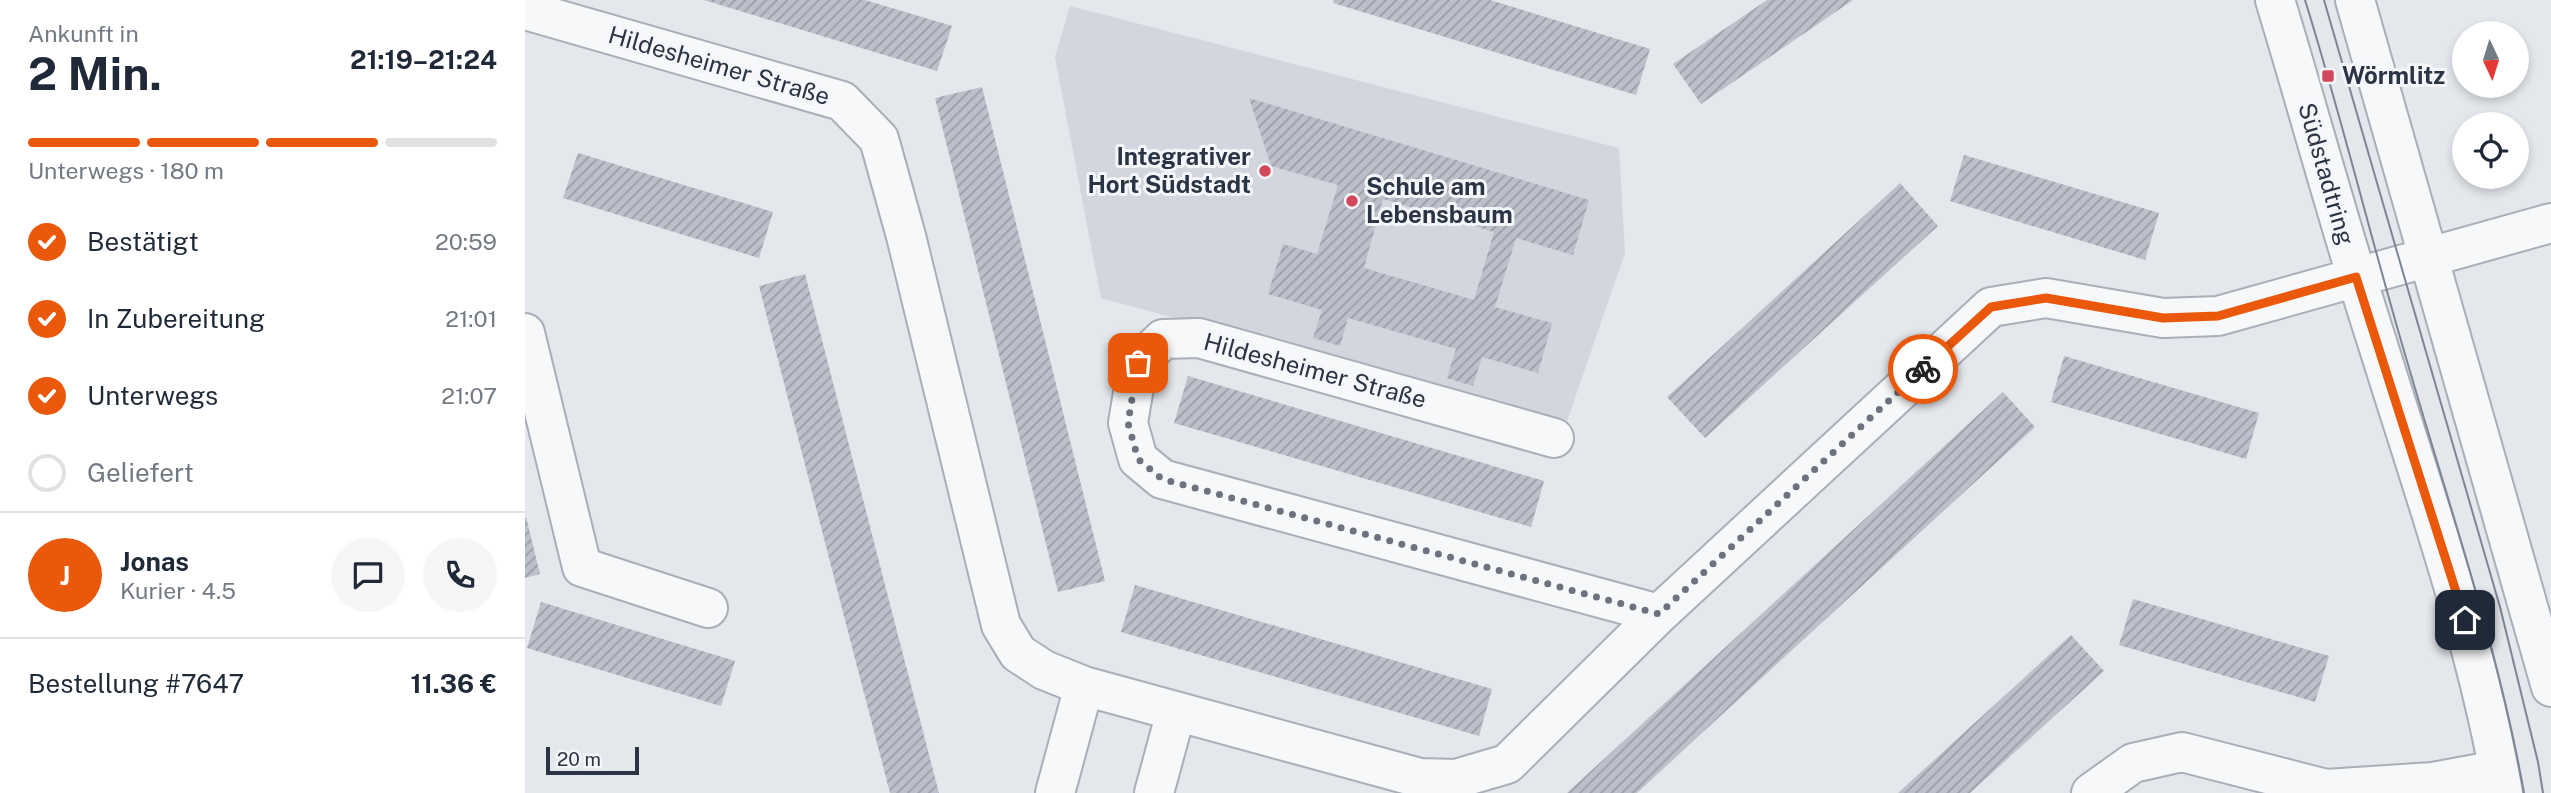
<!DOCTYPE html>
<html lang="de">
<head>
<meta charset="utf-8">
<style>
	body { margin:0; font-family:"Public Sans",sans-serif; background:#f6f6f7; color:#1f2937; height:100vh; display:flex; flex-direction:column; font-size:26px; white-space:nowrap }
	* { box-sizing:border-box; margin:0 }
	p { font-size:23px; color:#747a83 }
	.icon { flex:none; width:38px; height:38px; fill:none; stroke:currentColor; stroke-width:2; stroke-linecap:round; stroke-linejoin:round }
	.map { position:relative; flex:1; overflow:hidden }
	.side { display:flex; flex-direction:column; background:#fff; width:525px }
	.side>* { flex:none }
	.needle { width:46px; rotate:176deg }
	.controls { position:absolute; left:1927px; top:21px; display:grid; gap:14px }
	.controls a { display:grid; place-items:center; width:77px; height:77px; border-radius:50%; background:#fff; box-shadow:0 4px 10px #0003; font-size:35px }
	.scale { position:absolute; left:21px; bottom:18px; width:93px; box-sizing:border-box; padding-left:7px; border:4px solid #2b3445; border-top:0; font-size:19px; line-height:24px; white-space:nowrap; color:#2b3445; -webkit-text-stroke:5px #f4f6f9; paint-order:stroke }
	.pin { position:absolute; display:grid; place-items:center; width:60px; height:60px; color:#fff; margin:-30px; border-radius:14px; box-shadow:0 4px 10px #0006 }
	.courier { position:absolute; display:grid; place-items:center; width:70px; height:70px; margin:-35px; border:5px solid #ea580c; border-radius:50%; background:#fff; color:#222; box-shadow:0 2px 9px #0007 }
	.overview em { font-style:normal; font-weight:700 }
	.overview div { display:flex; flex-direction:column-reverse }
	.overview { display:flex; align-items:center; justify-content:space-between; height:119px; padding:0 28px }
	h1 { font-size:46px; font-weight:700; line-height:52px }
	.bar { display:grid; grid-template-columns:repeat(4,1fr); gap:10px 7px; align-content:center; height:84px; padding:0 28px }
	.bar i { height:9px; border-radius:5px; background:#e0e1e3 }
	.bar .active { background:#ea580c }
	.bar p { grid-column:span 4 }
	.line { display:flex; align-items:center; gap:18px; padding:0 28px; border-top:2px solid #e0e1e3 }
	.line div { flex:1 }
	.round { display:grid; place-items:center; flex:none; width:74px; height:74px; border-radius:37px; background:#f6f6f7 }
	ol { padding:0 28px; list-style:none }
	li { display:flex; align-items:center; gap:21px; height:77px }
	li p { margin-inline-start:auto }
	li .icon { padding:7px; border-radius:50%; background:#ea580c; color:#fff; stroke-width:4 }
	li:last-child { color:#747a83 }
	li i { width:38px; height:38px; border:4px solid #e0e1e3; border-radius:50% }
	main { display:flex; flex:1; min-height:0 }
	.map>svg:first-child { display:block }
	.built { fill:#d2d6de }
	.building { fill:url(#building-hatch); fill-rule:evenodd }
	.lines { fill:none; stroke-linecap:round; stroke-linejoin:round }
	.minor-casing { stroke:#a9aeb7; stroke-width:42 }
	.minor { stroke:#f7f8fa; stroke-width:38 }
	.tram { stroke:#7d8696; stroke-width:2 }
	.done { stroke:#6c737f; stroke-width:7; stroke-dasharray:0 12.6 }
	.route { stroke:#ea580c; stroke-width:9 }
	.poi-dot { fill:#d1495b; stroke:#f4f6f9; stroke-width:2.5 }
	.labels { text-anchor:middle; stroke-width:6; stroke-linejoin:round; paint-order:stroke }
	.street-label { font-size:24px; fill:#2b3445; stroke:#f4f6f9 }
	.poi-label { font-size:24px; font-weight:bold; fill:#2b3445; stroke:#f4f6f9; text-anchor:start }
</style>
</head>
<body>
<main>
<section class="side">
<div class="overview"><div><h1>2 Min.</h1><p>Ankunft in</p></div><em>21:19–21:24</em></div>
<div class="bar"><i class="active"></i><i class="active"></i><i class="active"></i><i></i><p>Unterwegs · 180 m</p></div>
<ol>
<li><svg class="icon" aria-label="check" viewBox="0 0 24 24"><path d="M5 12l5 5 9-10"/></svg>Bestätigt<p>20:59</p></li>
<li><svg class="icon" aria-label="check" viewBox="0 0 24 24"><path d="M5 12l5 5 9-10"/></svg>In Zubereitung<p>21:01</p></li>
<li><svg class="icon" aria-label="check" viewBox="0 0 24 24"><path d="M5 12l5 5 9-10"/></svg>Unterwegs<p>21:07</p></li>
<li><i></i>Geliefert</li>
</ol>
<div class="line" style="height:126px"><b class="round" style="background:#ea580c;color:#fff">J</b><div><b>Jonas</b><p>Kurier · 4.5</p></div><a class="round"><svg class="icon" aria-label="chat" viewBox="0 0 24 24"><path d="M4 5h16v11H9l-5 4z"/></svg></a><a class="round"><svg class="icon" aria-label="phone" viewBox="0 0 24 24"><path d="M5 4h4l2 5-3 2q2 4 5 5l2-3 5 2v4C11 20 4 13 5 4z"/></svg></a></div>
<div class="line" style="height:91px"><div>Bestellung #7647</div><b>11.36 €</b></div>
</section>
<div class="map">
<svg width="2026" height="793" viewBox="0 0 2026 793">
	<defs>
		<pattern id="building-hatch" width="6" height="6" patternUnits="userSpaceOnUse" patternTransform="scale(1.75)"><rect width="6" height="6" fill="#bbc0ca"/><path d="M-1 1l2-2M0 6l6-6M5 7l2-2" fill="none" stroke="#989da6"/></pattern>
	</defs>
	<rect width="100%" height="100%" fill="#e4e7ec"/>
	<path class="built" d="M545,6l549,142 6,105 -59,171 -465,-126 -46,-241z"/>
	<path class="building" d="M179,0h161l87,26 -15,45z
		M809,0h156l160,49 -14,46 -303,-92z
		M1242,0h86l-152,104 -28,-40z
		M457,87l123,494 -47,11 -123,-494z
		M724,98l340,102 -16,55 -57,-17 -21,69 57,16 -14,50 -56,-16 -9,29 -26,-8 9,-29 -108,-31 -8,28 -27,-8 9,-28 -54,-16 15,-50 34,10 21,-69 -67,-19zM858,199l111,33 -20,68 -110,-32z
		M53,153l195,59 -14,46 -196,-60z
		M1439,155l195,58 -14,47 -195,-59z
		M1375,183l38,43 -233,212 -38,-41z
		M280,274l87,338 47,181h-49l-44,-169 -87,-338z
		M1539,356l195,57 -13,46 -195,-57z
		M663,376l356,105 -13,46 -357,-104z
		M1478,392l32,35 -319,293 -79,73h-70z
		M1,517l14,57 -15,4v-60z
		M610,585l357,104 -13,47 -358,-104z
		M1608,599l196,57 -14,46 -196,-57z
		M16,602l194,59 -14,45 -194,-58z
		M1546,635l33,36 -134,122h-72z"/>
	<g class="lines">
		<defs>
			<path id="minor" d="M1750,0c35,115 66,231 103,345 46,148 98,294 125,448
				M1830,0l196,687
				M0,10l317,91 37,38 27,97 95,389 17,28 26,17 40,16 336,92 36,1 51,-15 152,-150 332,-307 55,-9 117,20 55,-2 333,-93
				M0,333l57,234 126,41
				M1029,438l-355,-100 -36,1 -25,24 -10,60 10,36 24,20 497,135
				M530,793l29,-107
				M629,793l22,-81
				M1566,793l42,-30 49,-11 144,37 107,-7 65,-12"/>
		</defs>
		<use href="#minor" class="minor-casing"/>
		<use href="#minor" class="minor"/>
		<path class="tram" d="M1780,0c39,125 69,252 107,378 40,137 87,274 112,415
			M1799,0l176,607 38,155 5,31"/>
	</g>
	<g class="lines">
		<path class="done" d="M613,363l-10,60 10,36 24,20 497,135 264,-245"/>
		<path class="route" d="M1398,369l68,-62 55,-9 117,20 55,-2 138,-39 109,343"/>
	</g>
	<g class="poi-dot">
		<rect x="1796" y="69" width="14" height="14" rx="3.5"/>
		<circle cx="740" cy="171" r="7"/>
		<circle cx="827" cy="201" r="7"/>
	</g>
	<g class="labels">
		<g class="street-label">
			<text transform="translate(194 66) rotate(16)" y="8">Hildesheimer Straße</text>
			<text transform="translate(1801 174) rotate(74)" y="8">Südstadtring</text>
			<text transform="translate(790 371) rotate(15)" y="8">Hildesheimer Straße</text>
		</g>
		<g class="poi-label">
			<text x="1817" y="84">Wörmlitz</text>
			<text x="726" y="165" text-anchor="end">Integrativer<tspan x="726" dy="28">Hort Südstadt</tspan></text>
			<text x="841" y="195">Schule am<tspan x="841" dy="28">Lebensbaum</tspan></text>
		</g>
	</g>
</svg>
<div class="controls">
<a><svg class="needle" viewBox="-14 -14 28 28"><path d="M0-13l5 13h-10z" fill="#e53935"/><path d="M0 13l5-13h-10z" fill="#747a83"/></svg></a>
<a><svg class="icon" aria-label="locate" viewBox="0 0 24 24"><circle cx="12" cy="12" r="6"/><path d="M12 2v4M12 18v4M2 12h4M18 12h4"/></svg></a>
</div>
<div class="scale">20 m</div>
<div class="pin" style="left:613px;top:363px;background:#ea580c"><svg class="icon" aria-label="bag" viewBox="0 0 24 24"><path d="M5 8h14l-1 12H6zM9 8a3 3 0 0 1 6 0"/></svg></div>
<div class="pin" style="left:1940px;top:620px;background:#1f2937"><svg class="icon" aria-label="home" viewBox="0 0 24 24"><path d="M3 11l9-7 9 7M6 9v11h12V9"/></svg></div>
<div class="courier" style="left:1398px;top:369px"><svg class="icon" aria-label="bike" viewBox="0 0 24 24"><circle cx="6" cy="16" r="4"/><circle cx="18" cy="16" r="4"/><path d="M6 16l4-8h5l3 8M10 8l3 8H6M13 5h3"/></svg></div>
</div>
</main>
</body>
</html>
